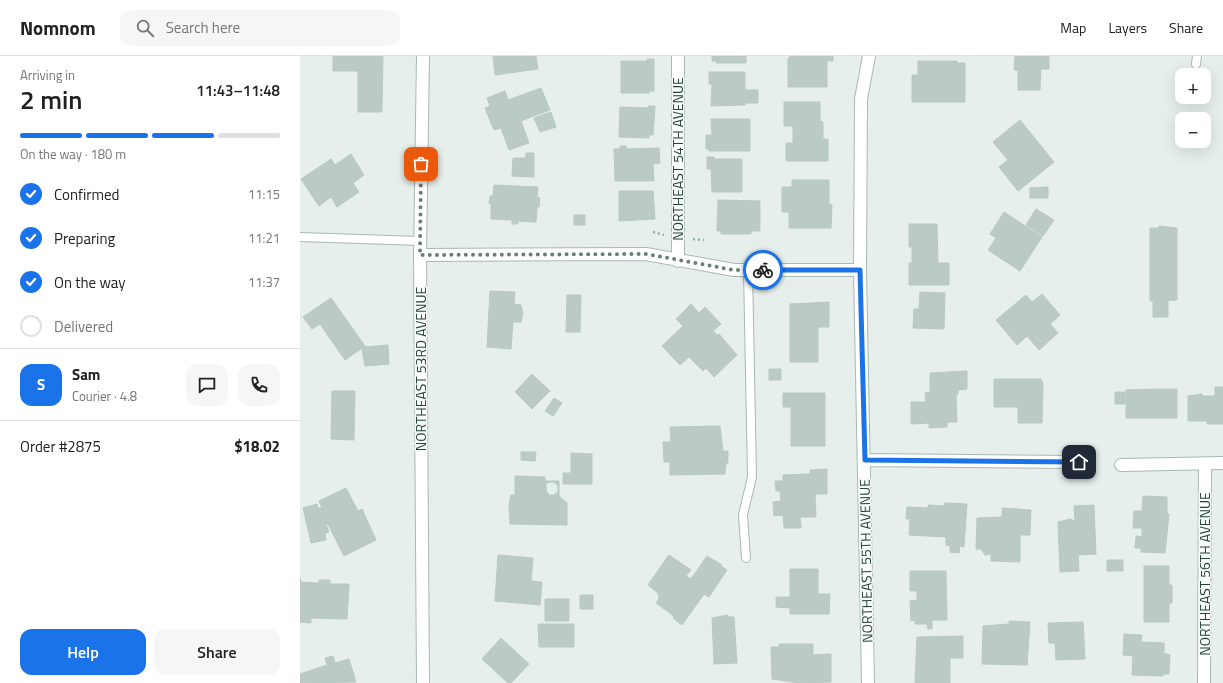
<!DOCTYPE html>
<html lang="en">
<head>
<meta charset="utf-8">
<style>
	body { margin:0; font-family:"Titillium Web",sans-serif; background:#f6f6f6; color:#222; height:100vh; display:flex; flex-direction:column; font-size:15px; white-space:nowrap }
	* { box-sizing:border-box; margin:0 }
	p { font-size:13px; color:#767676 }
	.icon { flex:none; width:22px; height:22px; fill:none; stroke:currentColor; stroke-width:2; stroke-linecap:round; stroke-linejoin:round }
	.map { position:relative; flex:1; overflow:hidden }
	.drawer { display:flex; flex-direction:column; background:#fff; width:300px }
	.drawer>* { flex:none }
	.controls { position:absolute; left:875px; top:12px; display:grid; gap:8px }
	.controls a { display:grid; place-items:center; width:36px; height:36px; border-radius:8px; background:#fff; box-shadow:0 4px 16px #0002; font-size:20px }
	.pin { position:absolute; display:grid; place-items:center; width:34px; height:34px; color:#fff; margin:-17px; border-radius:8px; box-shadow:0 2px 6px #0006 }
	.courier { position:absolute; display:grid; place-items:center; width:40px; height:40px; margin:-20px; border:3px solid #1a73e8; border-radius:50%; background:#fff; color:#222; box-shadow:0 1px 5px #0007 }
	.head em { font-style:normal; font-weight:600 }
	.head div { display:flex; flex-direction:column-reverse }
	.head { display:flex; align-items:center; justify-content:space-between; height:68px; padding:0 20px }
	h1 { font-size:26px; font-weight:600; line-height:30px }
	.bar { display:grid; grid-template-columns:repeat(4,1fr); gap:6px 4px; align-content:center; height:48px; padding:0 20px }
	.bar i { height:5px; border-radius:3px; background:#e0e0e0 }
	.bar .on { background:#1a73e8 }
	.bar p { grid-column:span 4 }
	.line { display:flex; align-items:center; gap:10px; padding:0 20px; border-top:1px solid #e0e0e0 }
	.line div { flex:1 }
	.round { display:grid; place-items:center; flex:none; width:42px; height:42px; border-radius:12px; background:#f6f6f6 }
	ol { padding:0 20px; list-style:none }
	li { display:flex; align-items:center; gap:12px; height:44px }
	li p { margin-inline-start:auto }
	li .icon { padding:4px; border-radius:50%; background:#1a73e8; color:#fff; stroke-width:4 }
	li:last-child { color:#767676 }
	li i { width:22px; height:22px; border:2px solid #e0e0e0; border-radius:50% }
	.cta { display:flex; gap:8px; margin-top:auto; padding:8px 20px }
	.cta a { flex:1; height:46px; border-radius:12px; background:#1a73e8; color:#fff; font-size:16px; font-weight:600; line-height:46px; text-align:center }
	.cta a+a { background:#f6f6f6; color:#222 }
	header { display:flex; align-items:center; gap:24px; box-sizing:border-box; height:56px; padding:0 20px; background:#fff; border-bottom:1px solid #e0e0e0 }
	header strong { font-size:19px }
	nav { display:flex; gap:22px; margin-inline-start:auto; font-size:14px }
	.search { width:280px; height:36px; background:#f6f6f6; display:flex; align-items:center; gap:10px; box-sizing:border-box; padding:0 14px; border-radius:12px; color:#767676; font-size:15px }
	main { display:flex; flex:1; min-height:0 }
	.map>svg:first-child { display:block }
	.building { fill:#bbcac4; stroke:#b8c9c2; fill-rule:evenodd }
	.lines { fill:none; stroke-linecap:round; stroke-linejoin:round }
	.service-casing { stroke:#a8b8b2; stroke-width:10 }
	.minor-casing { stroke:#a8b8b2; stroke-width:14 }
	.path { stroke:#86b3a5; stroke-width:2.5; stroke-dasharray:2 3; stroke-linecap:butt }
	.service { stroke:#fff; stroke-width:8 }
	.minor { stroke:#fff; stroke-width:12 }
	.done { stroke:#687f78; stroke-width:4; stroke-dasharray:0 7.2 }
	.route { stroke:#1a73e8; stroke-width:5 }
	.labels { text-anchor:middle; stroke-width:3; stroke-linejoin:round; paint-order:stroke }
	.street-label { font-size:14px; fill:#24423a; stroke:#f7fbf9 }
</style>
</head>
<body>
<header>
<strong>Nomnom</strong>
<div class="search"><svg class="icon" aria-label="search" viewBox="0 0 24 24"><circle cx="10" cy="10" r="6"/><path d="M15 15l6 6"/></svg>Search here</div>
<nav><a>Map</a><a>Layers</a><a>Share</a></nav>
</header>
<main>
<section class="drawer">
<div class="head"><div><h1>2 min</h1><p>Arriving in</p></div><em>11:43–11:48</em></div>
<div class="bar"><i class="on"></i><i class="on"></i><i class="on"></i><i></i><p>On the way · 180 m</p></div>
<ol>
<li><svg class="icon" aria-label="check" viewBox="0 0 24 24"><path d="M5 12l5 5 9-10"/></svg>Confirmed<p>11:15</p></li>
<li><svg class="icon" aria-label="check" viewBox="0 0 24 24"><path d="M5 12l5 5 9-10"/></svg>Preparing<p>11:21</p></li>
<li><svg class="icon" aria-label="check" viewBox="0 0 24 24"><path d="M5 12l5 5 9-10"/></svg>On the way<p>11:37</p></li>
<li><i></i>Delivered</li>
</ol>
<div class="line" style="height:72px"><b class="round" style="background:#1a73e8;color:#fff">S</b><div><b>Sam</b><p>Courier · 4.8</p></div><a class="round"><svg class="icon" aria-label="chat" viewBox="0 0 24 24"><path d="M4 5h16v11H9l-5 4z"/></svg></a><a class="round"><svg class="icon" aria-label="phone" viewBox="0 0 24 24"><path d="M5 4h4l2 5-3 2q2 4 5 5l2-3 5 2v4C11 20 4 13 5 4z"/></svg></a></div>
<div class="line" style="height:52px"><div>Order #2875</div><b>$18.02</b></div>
<div class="cta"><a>Help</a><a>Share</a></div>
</section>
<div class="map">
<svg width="923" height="627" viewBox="0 0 923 627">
	<rect width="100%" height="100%" fill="#e6efeb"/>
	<path class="building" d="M33,0h50l-1,56h-24v-41h-25z
		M193,0h43l2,13 -43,6z
		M412,0h34v7h-30v-2h-4z
		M490,0h43v5h-6v26h-39v-29h2z
		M715,0h34v13h-8l-1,21h-22v-20h-4z
		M347,3h7v32h-5v2h-28v-32h26z
		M618,5h39v2h8v39h-53v-27h6z
		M409,16h36v18h13v13h-13v2l-34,1 1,-22h-3z
		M241,32l9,22 -29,11 8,22 -20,7 -8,-22 -7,2 -9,-22 5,-2 -3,-8 18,-7 3,9z
		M484,46h36v19l3,1v17h5v22h-42v-18h7v-17h-9z
		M348,50h7l-2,29h-4v3l-30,-1 1,-30 28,1z
		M251,56l5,15 -16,5 -6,-14z
		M411,63h39v32h-41v-2h-3v-14h6z
		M720,64l34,42 -36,29 -19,-24 9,-7 -15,-18z
		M320,90h6v3l33,-1 1,15 -7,1 1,17h-39l-1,-32h6z
		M226,97h8v24l-22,-1 1,-18h13z
		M51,98l13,21 -11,8 6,9 -22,15 -6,-10 -12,9 -18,-27 30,-20 4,6z
		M407,101h7v2h28v33h-30l-1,-23h-4z
		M492,124h37v24l3,1 -1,23h-42v-16h-7v-25h10z
		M194,129l44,2 -1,10 3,1 -1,9h-2l-1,15 -18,-1v3h-6v-4l-21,-1v-16h-2l1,-7h3z
		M748,131v11h-18v-10z
		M319,135h34l2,28 -36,2z
		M418,144l42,1v30h-9v3h-30v-3h-4z
		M736,153l18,11 -11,16 -17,-11z
		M704,156l38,25 -22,34 -32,-21 8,-12 -6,-4z
		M274,159h11v10h-11z
		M609,168h28l1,39h11v22h-40v-22h3v-16h-3z
		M859,170l18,2v72l-27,1v-73h9z
		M190,235l25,1 -1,12 7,1 2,8 -2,9h-8l-2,27 -24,-2z
		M620,236l25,1 -1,36 -31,-1 1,-19h5z
		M742,238l18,21 -10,9 8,9 -19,17 -12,-14 -10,9 -21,-25 30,-25 6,7z
		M267,239h14l-1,37h-14z
		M31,242l34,48 -20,14 -25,-36 -8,5 -9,-12z
		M868,245v16h-15v-15z
		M529,246v25h-11v35h-28v-58z
		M391,248l8,9 6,-6 16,17 -8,7 4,4 2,-1 18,21 -23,22 -8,-9 -3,3 -14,-14 -9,8 -18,-19 21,-20 -7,-7z
		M88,289l1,19 -24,2 -3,-17 2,-2z
		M469,313h12v11h-12z
		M667,315v18l-9,1v4l-2,1 1,27h-10v5l-18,1v-5l-18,1v-22h15l-1,-9 5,-1v-19z
		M232,318l18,17 -18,18 -17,-17z
		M694,323h47l2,4 -1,40h-24v-16h-24z
		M915,331h8v37h-16v-3h-19v-25l14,-2v2h13z
		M858,333h19v29h-51v-28z
		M32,335h23l-1,49 -23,-1z
		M815,336h10v12h-10z
		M483,337h42v53h-34v-39h-8z
		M254,342l8,5 -9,13 -8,-5z
		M420,370l3,25h5v12h-2l-1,11 -55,1v-13h-6l-1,-20h8l-1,-15z
		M221,396h15l-1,9 -14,-1z
		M271,397l21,1v30h-29v-11h8z
		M527,413v25h-12l1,23h-16l1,11h-17l-1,-13 -9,1 -1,-14 8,-1 -1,-10h-4l-1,-10h8v-6l27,-1v-4z
		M215,420l30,1v4h14v15l8,7v22l-57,-1 -1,-19 2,-10h4zM249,426h5l4,4v6l-4,3h-5l-3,-4v-7z
		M46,432l12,23 4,-2 14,31 -32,16 -16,-32h-2l3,8 -4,1 1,7 -15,3 -8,-35 14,-4 1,4h4l-3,-7z
		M843,440l24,1v17h2l-4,39 -24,-1v-4h-6l1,-12 6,1v-9h-9l1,-17h8z
		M645,447l22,1 -3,43 -4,-1 -1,7 -9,-1v-6l-4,-1v-8l-37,-2 1,-16h-4l1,-12 21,1v-3l16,1z
		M794,449l2,49 -18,1 1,16 -19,1 -2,-50 12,-3 5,2 -1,-15z
		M702,452l29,2 -1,25h-10v27l-29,-1v-7l-6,1 -4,-6h-5l1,-31 25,-1z
		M198,499l35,3 -2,23 11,1 -2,23 -45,-4z
		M369,499l22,15 -5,6 5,3 16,-23 15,9 -1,1 6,4 -18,27 -5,-3 -22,31 -9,-7 1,-2 -18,-13 3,-4 -1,-6 -10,-8z
		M807,504h16v11h-16z
		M844,510h25v19h3v18h-3v19h-25z
		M490,513h28v25h12l-1,20h-39v-6l-14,-1v-10h14z
		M610,515h36l1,49h-15v9h-4l-1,-5h-12v-4l-4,1 -1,-20 7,-1v-9h-7z
		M0,522l1,4 18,1v-3h11v4h19l-2,35 -36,-1v5l-11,-1z
		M280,539h13v14h-13z
		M245,543h24v22h-24z
		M428,559v2h6l3,46 -23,1 -2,-46z
		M709,565l21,1 -3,43 -45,-1 1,-38 26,-2z
		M783,566l2,37 -29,1 -1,-17h-6l-1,-20z
		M238,568h36v23h-35z
		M824,578l18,1 -1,7 23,1v10l6,2 -1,19h-6v2l-31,-1 1,-19 -10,-1z
		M663,580v22h-13v25h-35l2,-46z
		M201,582l28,26 -18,19h-3l-26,-24z
		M479,588h34v11l18,-1v28l-32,1 -27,-4 -1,-32h8z
		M33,600l2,7 14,-4 7,23 -56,1v-9l27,-9 -2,-7z"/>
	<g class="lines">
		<defs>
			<path id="service" d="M896,8l1,-8
				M0,181l120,4
				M446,502l-3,-43 9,-38 -4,-207"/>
			<path id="minor" d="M123,0l-3,199 3,428
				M120,199l226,-1 88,16h126
				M378,205v-205
				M565,404l214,2
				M821,409l102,-2
				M568,627l-8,-413 1,-171 8,-43
				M904,627l1,-219"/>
		</defs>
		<use href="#service" class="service-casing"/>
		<use href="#minor" class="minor-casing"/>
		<path class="path" d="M353,176l11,3
			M393,183l11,1"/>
		<use href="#service" class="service"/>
		<use href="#minor" class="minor"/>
	</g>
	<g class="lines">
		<path class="done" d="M121,108l-1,91 226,-1 88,16h29"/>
		<path class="route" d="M463,214h97l5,190 214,2"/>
	</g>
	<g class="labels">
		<g class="street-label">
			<text transform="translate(378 103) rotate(-90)" y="5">NORTHEAST 54TH AVENUE</text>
			<text transform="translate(121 313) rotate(-90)" y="5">NORTHEAST 53RD AVENUE</text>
			<text transform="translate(566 505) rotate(-91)" y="5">NORTHEAST 55TH AVENUE</text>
			<text transform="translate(905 518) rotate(-90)" y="5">NORTHEAST 56TH AVENUE</text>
		</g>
	</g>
</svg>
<div class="controls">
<a>+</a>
<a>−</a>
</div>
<div class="pin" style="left:121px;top:108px;background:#ea580c"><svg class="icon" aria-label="bag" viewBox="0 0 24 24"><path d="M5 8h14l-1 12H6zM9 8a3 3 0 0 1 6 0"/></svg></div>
<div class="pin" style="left:779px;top:406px;background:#1f2937"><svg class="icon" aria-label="home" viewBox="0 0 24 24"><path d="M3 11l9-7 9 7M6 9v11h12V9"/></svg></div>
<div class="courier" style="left:463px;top:214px"><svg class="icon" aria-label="bike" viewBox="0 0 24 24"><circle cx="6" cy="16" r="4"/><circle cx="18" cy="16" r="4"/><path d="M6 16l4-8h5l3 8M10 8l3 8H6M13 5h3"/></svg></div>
</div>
</main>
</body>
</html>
